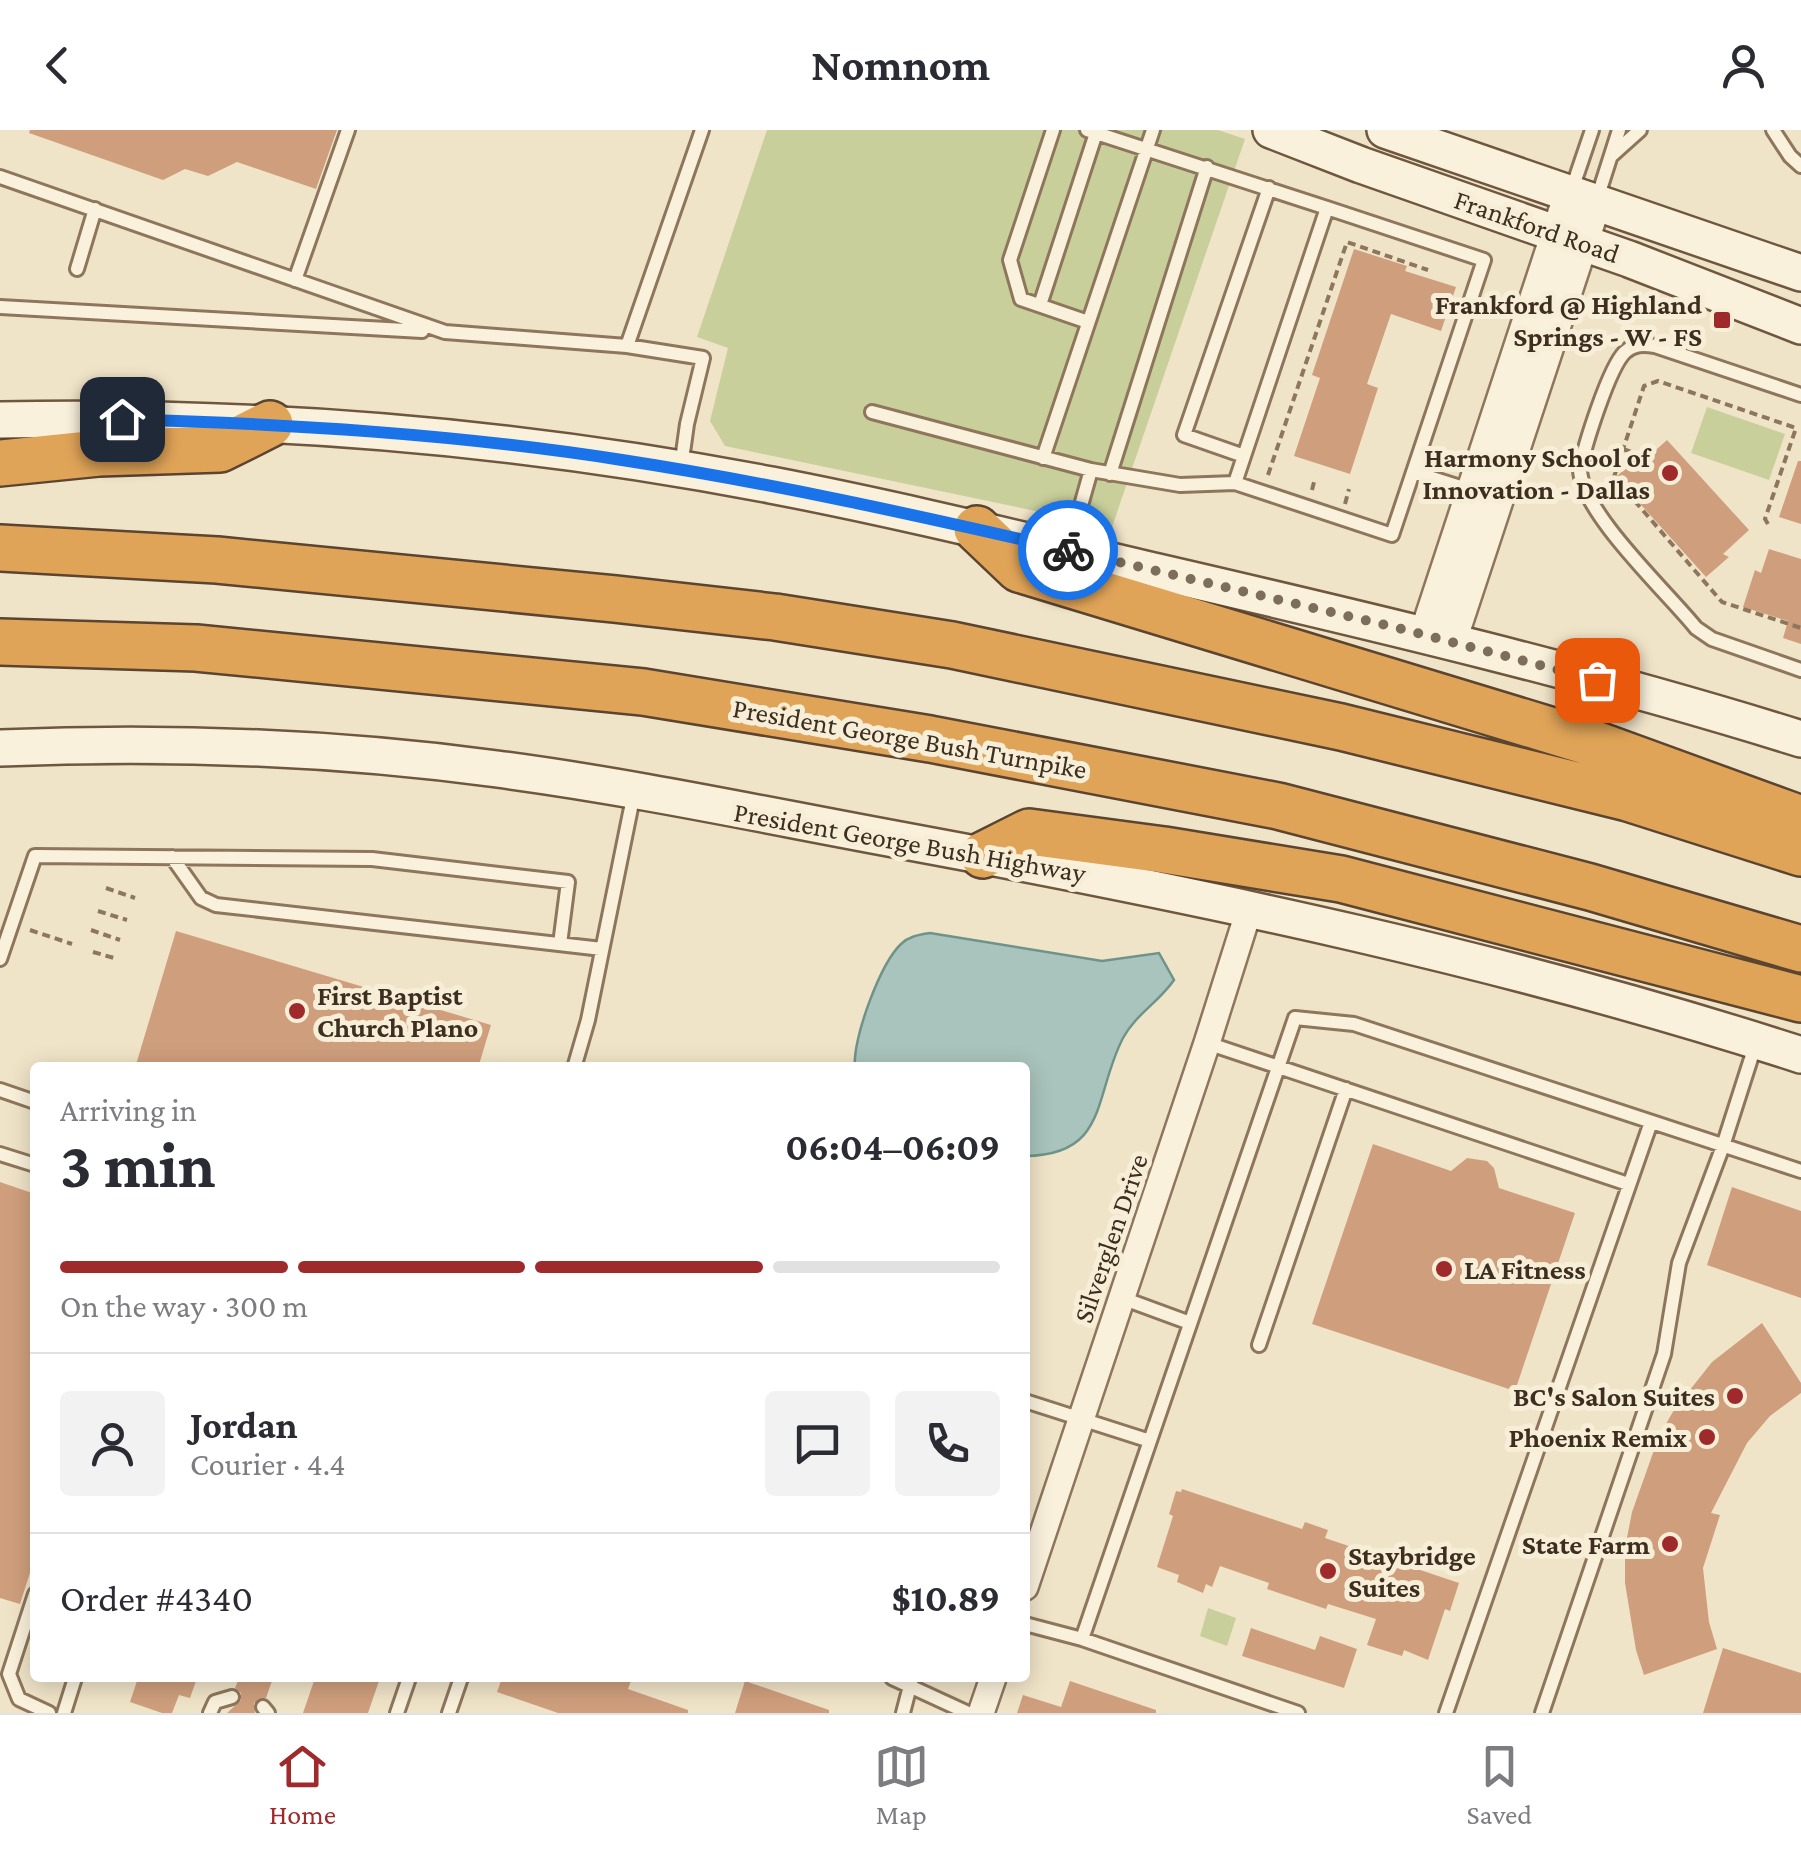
<!DOCTYPE html>
<html lang="en">
<head>
<meta charset="utf-8">
<style>
	body { margin:0; font-family:"Crimson Pro",serif; background:#f2f2f3; color:#2b2b33; height:100vh; display:flex; flex-direction:column; font-size:38px; white-space:nowrap }
	* { box-sizing:border-box; margin:0 }
	p { font-size:32px; color:#7c7c81 }
	.icon { flex:none; width:55px; height:55px; fill:none; stroke:currentColor; stroke-width:2; stroke-linecap:round; stroke-linejoin:round }
	.map { position:relative; flex:1; overflow:hidden }
	.sheet { position:absolute; left:30px; top:932px; width:1000px; height:620px; display:flex; flex-direction:column; background:#fff; border-radius:10px; box-shadow:0 5px 25px #0003 }
	.sheet>* { flex:none }
	.pin { position:absolute; display:grid; place-items:center; width:85px; height:85px; color:#fff; margin:-42px; border-radius:20px; box-shadow:0 5px 15px #0006 }
	.courier { position:absolute; display:grid; place-items:center; width:100px; height:100px; margin:-50px; border:8px solid #1a73e8; border-radius:50%; background:#fff; color:#222; box-shadow:0 2px 12px #0007 }
	.overview em { font-style:normal; font-weight:700 }
	.overview div { display:flex; flex-direction:column-reverse }
	.overview { display:flex; align-items:center; justify-content:space-between; height:170px; padding:0 30px }
	h1 { font-size:65px; font-weight:700; line-height:75px }
	.bar { display:grid; grid-template-columns:repeat(4,1fr); gap:15px 10px; align-content:center; height:120px; padding:0 30px }
	.bar i { height:12px; border-radius:8px; background:#e1e1e2 }
	.bar .current { background:#9e2a2b }
	.bar p { grid-column:span 4 }
	.line { display:flex; align-items:center; gap:25px; padding:0 30px; border-top:2px solid #e1e1e2 }
	.line div { flex:1 }
	.round { display:grid; place-items:center; flex:none; width:105px; height:105px; border-radius:10px; background:#f2f2f3 }
	header { display:flex; justify-content:space-between; align-items:center; height:130px; padding:0 30px; background:#fff; font-size:45px; font-weight:700 }
	.menu { display:flex; justify-content:space-around; align-items:center; height:140px; border-top:2px solid #e1e1e2; background:#fff; font-size:28px; color:#7c7c81 }
	.menu a { display:grid; justify-items:center; gap:5px }
	.menu .current { color:#9e2a2b }
	.map>svg:first-child { display:block }
	.green { fill:#c9cf9b }
	.water { fill:#a9c4bc; stroke:#6f938a; stroke-width:2.5 }
	.building { fill:#cf9f7d }
	.lines { fill:none; stroke-linecap:round; stroke-linejoin:round }
	.service-casing { stroke:#8d765c; stroke-width:18 }
	.minor-casing { stroke:#8d765c; stroke-width:30 }
	.tertiary-casing { stroke:#8d765c; stroke-width:35 }
	.secondary-casing { stroke:#6f573f; stroke-width:40 }
	.motorway-casing { stroke:#5b4430; stroke-width:50 }
	.path { stroke:#8d765c; stroke-width:4; stroke-dasharray:8 5; stroke-linecap:butt }
	.service { stroke:#faf1dc; stroke-width:12 }
	.minor { stroke:#faf1dc; stroke-width:25 }
	.tertiary { stroke:#faf1dc; stroke-width:30 }
	.secondary { stroke:#faf1dc; stroke-width:35 }
	.motorway { stroke:#e0a458; stroke-width:45 }
	.done { stroke:#7c6e5b; stroke-width:10; stroke-dasharray:0 18 }
	.route { stroke:#1a73e8; stroke-width:12 }
	.poi-dot { fill:#9e2a2b; stroke:#f7eed8; stroke-width:4 }
	.labels { text-anchor:middle; stroke-width:10; stroke-linejoin:round; paint-order:stroke }
	.street-label { font-size:28px; fill:#3d2e20; stroke:#f7eed8 }
	.poi-label { font-size:28px; font-weight:bold; fill:#3d2e20; stroke:#f7eed8; text-anchor:end }
</style>
</head>
<body>
<header><svg class="icon" aria-label="back" viewBox="0 0 24 24"><path d="M15 5l-7 7 7 7"/></svg>Nomnom<svg class="icon" aria-label="person" viewBox="0 0 24 24"><circle cx="12" cy="8" r="4"/><path d="M4 21q1-7 8-7t8 7"/></svg></header>
<div class="map">
<svg width="1801" height="1583" viewBox="0 0 1801 1583">
	<rect width="100%" height="100%" fill="#f0e4c8"/>
	<path class="green" d="M767,0h451l27,9 -133,388 -387,-81 -15,-25 18,-73 -31,-11z
		M1707,277l78,27 -16,46 -78,-27z
		M1208,1478l28,10 -9,28 -27,-10z"/>
	<path class="water" d="M930,803l172,28 57,-8 15,27c-15,22 -38,34 -51,58 -30,58 -14,117 -98,118v-88l-170,-1c-3,-27 25,-103 46,-123 8,-8 18,-9 29,-11z"/>
	<path class="building" d="M30,0h307l-21,59 -79,-27 -29,14 -23,-7 -22,11 -134,-47z
		M1354,119l53,17 -2,5 51,16 -15,44 -50,-17 -24,70 11,4 -28,86 -56,-18 26,-78 -8,-3z
		M1667,310l82,90 -26,24 6,3 -23,20 -90,-100 18,-16 5,4z
		M1798,331h3v63l-22,-7z
		M1769,419l32,10v85l-18,-6 5,-17 -45,-14 12,-37 6,3z
		M176,801l315,94 -13,43h-343z
		M1373,1014l78,27 16,-13 20,3 7,7 5,20 76,25 -60,178 -203,-67z
		M0,1052l35,12v363l-15,47 -20,-6z
		M1732,1057l69,24v87l-94,-33z
		M1762,1193l39,60v10l-31,23 -23,27 -36,70 9,2 -17,53 6,54 8,27 -73,26 -8,-25 -11,-67v-35l7,-36 27,-76 15,-26 38,-48z
		M1182,1359l120,40 3,-7 23,8 -3,8 134,45 -9,28 -5,-2 -17,51 -24,-10 -2,6 -35,-11 9,-26 -48,-15 -2,5 -59,-20 2,-6 -49,-17 -8,21 -6,-3 -3,9 -26,-11 2,-7 -22,-8 16,-51 -4,-2 7,-23 5,1z
		M1251,1498l64,22 5,-14 37,13 -13,39 -102,-32z
		M1723,1518l78,25v40h-98z
		M138,1548h59l-7,20 -11,-3 -7,18h-10l-32,-11z
		M239,1548h34l-7,20 -12,5 1,10h-28l14,-13v-7l-6,-5z
		M315,1548h65l-12,35h-65z
		M502,1548h130l-4,11 60,21v3h-130l-61,-21z
		M745,1551l84,29v3h-94z
		M1070,1551l86,29v3h-139l6,-18 38,12z"/>
	<g class="lines">
		<defs>
			<path id="service" d="M1053,0l-43,130 11,39 67,23
				M1087,0l240,78
				M1773,0l17,26 11,10
				M1611,26l29,-26
				M0,47l445,155 182,14 76,12 -16,66 -6,43
				M1572,59l20,-59
				M1597,69l22,-69
				M1327,78l157,52 -92,275 -157,-52z
				M77,139l18,-60
				M295,150l53,-150
				M1040,175l56,-172
				M0,177l422,24
				M627,216l75,-216
				M1801,265l-146,-49c-12,-2 -21,-2 -30,6 -16,15 -41,95 -45,118 2,43 87,122 116,158l16,11 89,31
				M872,282l219,58 -22,78
				M1244,326l-60,-21 85,-247
				M1043,328l110,-328
				M1091,340l89,15 55,-2
				M1413,342l60,19
				M1110,344l97,-307
				M172,727l29,41 15,7 386,44
				M0,829l35,-103 337,3 196,23 -8,62
				M1207,913l421,141
				M574,938l14,-48 46,-227
				M0,960l35,12
				M0,1024l35,11
				M1122,1168l68,25
				M1259,1215l87,-256
				M1025,1271l125,40
				M35,1464l-26,80 10,25 30,14
				M1025,1494l57,15 216,74
				M1082,1509l213,-621 59,6 447,147
				M892,1548l76,35
				M263,1577l5,6
				M64,1583l11,-35
				M210,1583l5,-11 17,-5
				M397,1583l12,-35
				M449,1583l12,-35
				M903,1583l9,-35
				M1446,1583l205,-591
				M1542,1583l122,-359 15,-91 44,-117 33,-103"/>
			<path id="minor" d="M1025,1457l182,-544 43,-136
				M981,1583l12,-35"/>
			<path id="tertiary" d="M1425,504l145,-441
				M1451,511l145,-439"/>
			<path id="secondary" d="M1271,0l90,35 268,94 172,67
				M1385,0l416,143
				M0,290c258,-5 517,16 771,65 130,25 259,57 387,87 216,50 432,101 643,167
				M0,618c166,-7 332,-1 497,21 137,18 272,47 408,72 303,56 603,119 896,214"/>
			<path id="motorway" d="M0,333l99,-10 121,-4 50,-25
				M977,399l42,40 573,174 209,76
				M0,418l217,12 398,39 160,18 177,28 389,82 287,71 173,55
				M0,512l196,6 447,44 287,47 348,67 312,81 211,62
				M983,725l46,-23 135,18 177,29 460,120"/>
		</defs>
		<use href="#service" class="service-casing"/>
		<use href="#minor" class="minor-casing"/>
		<use href="#tertiary" class="tertiary-casing"/>
		<use href="#secondary" class="secondary-casing"/>
		<use href="#motorway" class="motorway-casing"/>
		<path class="path" d="M1623,319l22,8
			M1268,345l79,-233 81,28
			M1312,360l3,-12
			M1345,374l4,-15
			M1768,394l-3,-5 31,-91 -138,-47 -14,5 -30,91 108,125 79,26
			M106,758l29,10
			M98,781l29,9
			M30,800l42,14
			M91,800l29,10
			M93,822l21,6"/>
		<use href="#service" class="service"/>
		<use href="#minor" class="minor"/>
		<use href="#tertiary" class="tertiary"/>
		<use href="#secondary" class="secondary"/>
		<use href="#motorway" class="motorway"/>
	</g>
	<g class="lines">
		<path class="done" d="M1068,420l326,77 203,53"/>
		<path class="route" d="M122,289c167,5 334,15 500,41 150,23 298,56 446,90"/>
	</g>
	<g class="poi-dot">
		<rect x="1712" y="180" width="20" height="20" rx="5"/>
		<circle cx="1670" cy="343" r="10"/>
		<circle cx="297" cy="881" r="10"/>
		<circle cx="1444" cy="1139" r="10"/>
		<circle cx="1735" cy="1266" r="10"/>
		<circle cx="1707" cy="1307" r="10"/>
		<circle cx="1670" cy="1414" r="10"/>
		<circle cx="1328" cy="1441" r="10"/>
	</g>
	<g class="labels">
		<g class="street-label">
			<text transform="translate(1537 96) rotate(19)" y="10">Frankford Road</text>
			<text transform="translate(910 608) rotate(10)" y="10">President George Bush Turnpike</text>
			<text transform="translate(910 712) rotate(10)" y="10">President George Bush Highway</text>
			<text transform="translate(1110 1108) rotate(-71)" y="10">Silverglen Drive</text>
		</g>
		<g class="poi-label">
			<text x="1702" y="184">Frankford @ Highland<tspan x="1702" dy="32">Springs - W - FS</tspan></text>
			<text x="1650" y="337">Harmony School of<tspan x="1650" dy="32">Innovation - Dallas</tspan></text>
			<text x="317" y="875" text-anchor="start">First Baptist<tspan x="317" dy="32">Church Plano</tspan></text>
			<text x="1464" y="1149" text-anchor="start">LA Fitness</text>
			<text x="1715" y="1276">BC's Salon Suites</text>
			<text x="1687" y="1317">Phoenix Remix</text>
			<text x="1650" y="1424">State Farm</text>
			<text x="1348" y="1435" text-anchor="start">Staybridge<tspan x="1348" dy="32">Suites</tspan></text>
		</g>
	</g>
</svg>
<div class="pin" style="left:1597px;top:550px;background:#ea580c"><svg class="icon" aria-label="bag" viewBox="0 0 24 24"><path d="M5 8h14l-1 12H6zM9 8a3 3 0 0 1 6 0"/></svg></div>
<div class="pin" style="left:122px;top:289px;background:#1f2937"><svg class="icon" aria-label="home" viewBox="0 0 24 24"><path d="M3 11l9-7 9 7M6 9v11h12V9"/></svg></div>
<div class="courier" style="left:1068px;top:420px"><svg class="icon" aria-label="bike" viewBox="0 0 24 24"><circle cx="6" cy="16" r="4"/><circle cx="18" cy="16" r="4"/><path d="M6 16l4-8h5l3 8M10 8l3 8H6M13 5h3"/></svg></div>
<section class="sheet">
<div class="overview"><div><h1>3 min</h1><p>Arriving in</p></div><em>06:04–06:09</em></div>
<div class="bar"><i class="current"></i><i class="current"></i><i class="current"></i><i></i><p>On the way · 300 m</p></div>
<div class="line" style="height:180px"><a class="round"><svg class="icon" aria-label="person" viewBox="0 0 24 24"><circle cx="12" cy="8" r="4"/><path d="M4 21q1-7 8-7t8 7"/></svg></a><div><b>Jordan</b><p>Courier · 4.4</p></div><a class="round"><svg class="icon" aria-label="chat" viewBox="0 0 24 24"><path d="M4 5h16v11H9l-5 4z"/></svg></a><a class="round"><svg class="icon" aria-label="phone" viewBox="0 0 24 24"><path d="M5 4h4l2 5-3 2q2 4 5 5l2-3 5 2v4C11 20 4 13 5 4z"/></svg></a></div>
<div class="line" style="height:130px"><div>Order #4340</div><b>$10.89</b></div>
</section>
</div>
<nav class="menu">
<a class="current"><svg class="icon" aria-label="home" viewBox="0 0 24 24"><path d="M3 11l9-7 9 7M6 9v11h12V9"/></svg>Home</a>
<a><svg class="icon" aria-label="map" viewBox="0 0 24 24"><path d="M3 6l6-2 6 2 6-2v14l-6 2-6-2-6 2zM9 4v14M15 6v14"/></svg>Map</a>
<a><svg class="icon" aria-label="saved" viewBox="0 0 24 24"><path d="M7 4h10v16l-5-4-5 4z"/></svg>Saved</a>
</nav>
</body>
</html>
